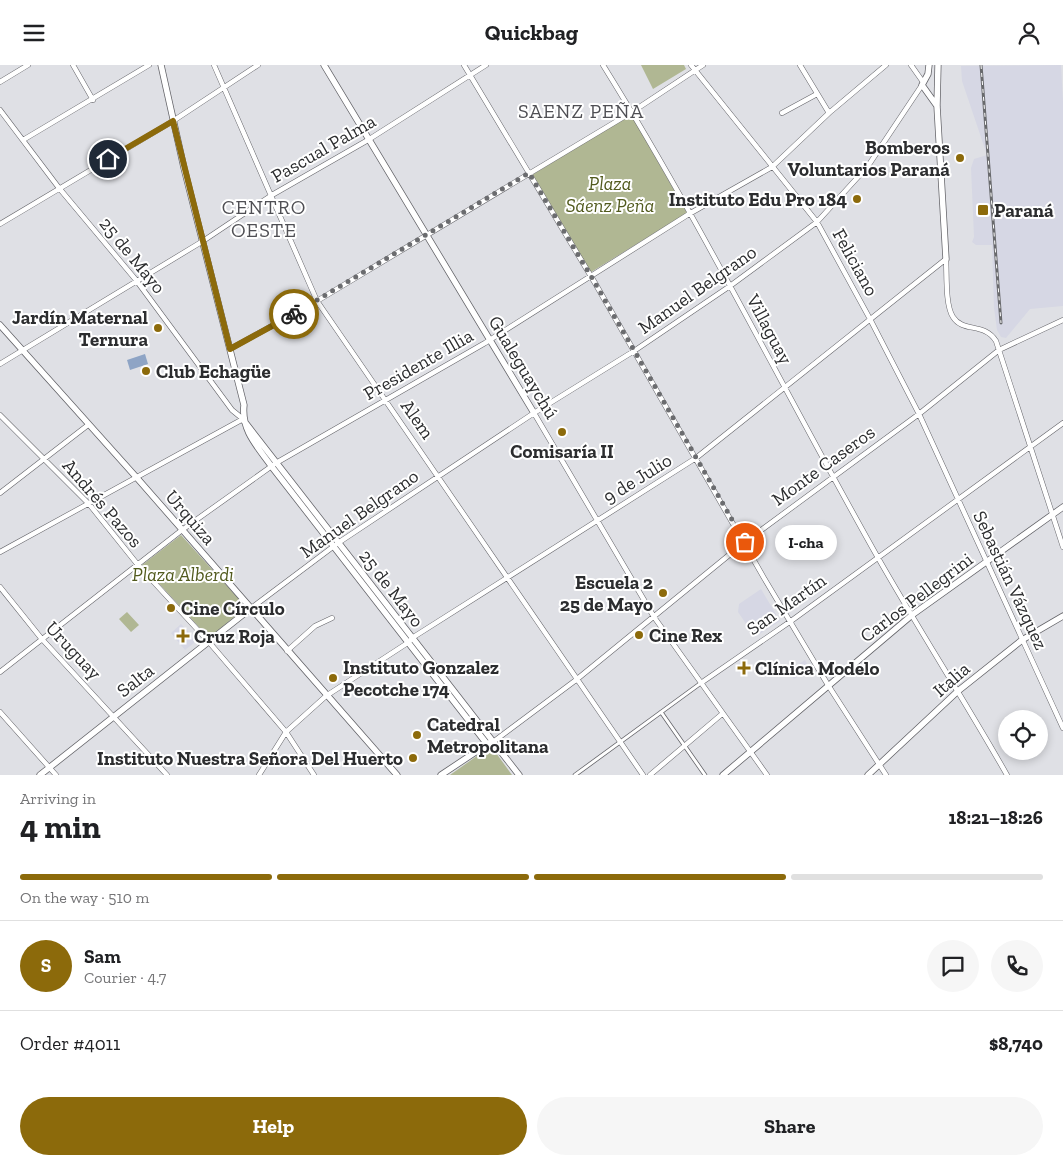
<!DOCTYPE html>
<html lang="en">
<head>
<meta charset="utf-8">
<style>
	body { margin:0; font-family:"Zilla Slab",serif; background:#f6f6f6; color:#202124; height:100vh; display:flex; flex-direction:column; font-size:19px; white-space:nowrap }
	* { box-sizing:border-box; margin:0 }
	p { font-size:16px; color:#757577 }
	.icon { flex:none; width:28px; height:28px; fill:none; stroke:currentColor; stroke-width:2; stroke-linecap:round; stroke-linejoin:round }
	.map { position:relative; height:710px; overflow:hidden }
	.side { display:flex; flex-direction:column; background:#fff; flex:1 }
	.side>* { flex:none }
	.buttons { position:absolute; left:998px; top:645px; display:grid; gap:10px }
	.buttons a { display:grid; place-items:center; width:50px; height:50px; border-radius:50%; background:#fff; box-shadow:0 2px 8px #0003; font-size:25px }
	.pin { position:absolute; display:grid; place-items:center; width:42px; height:42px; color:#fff; margin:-21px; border:2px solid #fff; border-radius:50%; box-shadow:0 1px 5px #0007 }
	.courier { position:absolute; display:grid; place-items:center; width:50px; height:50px; margin:-25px; border:4px solid #8c6a0b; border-radius:50%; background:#fff; color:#222; box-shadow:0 1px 6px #0007 }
	.bubble { position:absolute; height:35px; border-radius:18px; background:#fff; box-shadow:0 2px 8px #0003; font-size:16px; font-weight:800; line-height:35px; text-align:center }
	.headline em { font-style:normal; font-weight:800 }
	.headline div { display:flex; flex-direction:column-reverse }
	.headline { display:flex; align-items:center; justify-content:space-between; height:85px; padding:0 20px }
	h1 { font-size:32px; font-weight:800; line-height:38px }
	.bar { display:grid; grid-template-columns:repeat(4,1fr); gap:8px 5px; align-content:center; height:60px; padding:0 20px }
	.bar i { height:6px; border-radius:4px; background:#e0e0e0 }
	.bar .on { background:#8c6a0b }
	.bar p { grid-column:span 4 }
	.line { display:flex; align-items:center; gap:12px; padding:0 20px; border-top:1px solid #e0e0e0 }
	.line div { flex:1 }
	.round { display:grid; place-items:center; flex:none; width:52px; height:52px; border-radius:26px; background:#f6f6f6 }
	.button { display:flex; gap:10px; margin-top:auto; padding:10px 20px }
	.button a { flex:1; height:58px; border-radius:30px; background:#8c6a0b; color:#fff; font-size:20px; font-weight:800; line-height:58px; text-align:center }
	.button a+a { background:#f6f6f6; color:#202124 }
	header { display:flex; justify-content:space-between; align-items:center; height:65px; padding:0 20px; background:#fff; font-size:22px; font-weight:800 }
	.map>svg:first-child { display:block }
	.built { fill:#d6d7e4 }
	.green { fill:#b0b793 }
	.water { fill:#8ea4c5 }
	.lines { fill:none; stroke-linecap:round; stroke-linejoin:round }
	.pedestrian-casing { stroke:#646469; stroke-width:4.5 }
	.minor-casing { stroke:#646469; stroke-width:5.5 }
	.tertiary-casing { stroke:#646469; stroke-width:7 }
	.pedestrian { stroke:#fff; stroke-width:3 }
	.minor { stroke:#fff; stroke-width:4.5 }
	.tertiary { stroke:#fff; stroke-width:5.5 }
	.rail-casing { stroke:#68696c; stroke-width:3 }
	.rail { stroke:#fff; stroke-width:1; stroke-dasharray:4; stroke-linecap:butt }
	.done { stroke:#6b6c6f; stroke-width:5; stroke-dasharray:0 9 }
	.route { stroke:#8c6a0b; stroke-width:6 }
	.poi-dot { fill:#8c6a0b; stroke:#fff; stroke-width:2 }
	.labels { text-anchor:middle; stroke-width:4; stroke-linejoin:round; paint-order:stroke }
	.poi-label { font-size:19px; font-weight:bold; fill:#2c2d2f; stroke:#fff; text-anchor:start }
	.street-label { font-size:19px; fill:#2c2d2f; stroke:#fff }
	.park-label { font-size:19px; font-style:italic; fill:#515a1d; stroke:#fff }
	.neighbourhood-label { font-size:20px; letter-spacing:1px; fill:#4f4f54; stroke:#fff }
</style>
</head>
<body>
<header><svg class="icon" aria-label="menu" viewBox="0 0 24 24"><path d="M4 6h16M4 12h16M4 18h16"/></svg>Quickbag<svg class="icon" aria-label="person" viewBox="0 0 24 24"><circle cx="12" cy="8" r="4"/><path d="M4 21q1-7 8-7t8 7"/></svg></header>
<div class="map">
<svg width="1063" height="710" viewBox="0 0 1063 710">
	<rect width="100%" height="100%" fill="#dfe0e5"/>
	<path class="built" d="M1061,0l2,37v204l-33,3 -24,29 -5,-1 -4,-7 -3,-22 -2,-63h-16l-4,-3 2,-5 -3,-69 3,-9 13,-4 -25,-74 -1,-15z
		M761,524l19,32 -25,16 -17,-25 1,-8z
		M181,559l14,14 -1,5 -9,7 -14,-17z
		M805,595l5,9 -16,10 -6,-8z"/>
	<path class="green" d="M641,0h43l2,4 -33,20z
		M631,49l56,99 -99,61 -56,-99z
		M181,470l65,72 -37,31 -67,-73z
		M127,547l12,13 -8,7 -12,-13z
		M491,681l21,29h-62z"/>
	<path class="water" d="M145,289l3,10 -18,6 -3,-10z"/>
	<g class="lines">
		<defs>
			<path id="pedestrian" d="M661,647l44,63
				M575,710l126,-92"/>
			<path id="minor" d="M73,0l20,35
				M214,0l103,236 326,474
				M464,0l131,218 169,295 64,107 58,90
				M603,0c99,159 182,328 274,491 42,74 88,145 130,219
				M691,0l126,157 53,97 49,95 144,314
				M800,0l29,48
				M911,0l12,17
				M0,17l28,-17
				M0,45l59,78 77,92 96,130 11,9 -243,133
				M782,48l35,-19
				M23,75l126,-75
				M0,159l173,-103 85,-56
				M946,194c1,15 -1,46 7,58 10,16 31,5 43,24l67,206
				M230,284l87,-48 315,-189 71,-47
				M0,299l203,-123 69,-46 96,-55 118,-75
				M534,348l120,204 113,158
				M0,350l89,89 49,61 70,76 78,91 28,43
				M0,428l88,-68
				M0,522l41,51 126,137
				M250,544l88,-66 196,-130 100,-62 96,-65 87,-64 51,-56 54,-81
				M287,586l28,-25 17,-8
				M0,607l182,-142 94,-67 209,-120 204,-129 83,-47 57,-54 57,-48
				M701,618l90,-62 272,-198
				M0,647l56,63
				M493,677l83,-62 169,-138 174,-128 80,-64 64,-30
				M259,710l27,-43 40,-36 83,-54 3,-4 284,-180 250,-199
				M650,710l72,-61"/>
			<path id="tertiary" d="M161,0l23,103 60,237c-3,26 14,42 28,62l215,277
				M324,0l210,348
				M929,0l-1,9 -6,11 15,21
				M938,0l-1,41 9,153
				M0,260l137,153 260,297
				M244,356l275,354
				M40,710l210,-166
				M441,710l48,-32
				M723,710l189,-160 151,-108
				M868,710l90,-84 64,-51 41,-24"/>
		</defs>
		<use href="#pedestrian" class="pedestrian-casing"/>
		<use href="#minor" class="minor-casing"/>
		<use href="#tertiary" class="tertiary-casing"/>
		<use href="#pedestrian" class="pedestrian"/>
		<use href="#minor" class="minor"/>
		<use href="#tertiary" class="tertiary"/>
		<defs>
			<path id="rail" d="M981,0l20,258"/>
		</defs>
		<use href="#rail" class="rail-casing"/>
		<use href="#rail" class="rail"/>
	</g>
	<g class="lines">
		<path class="done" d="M294,249l235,-141 66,110 150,259"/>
		<path class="route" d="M108,94l65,-38 57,228 64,-35"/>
	</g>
	<g class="poi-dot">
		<circle cx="960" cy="93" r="5"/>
		<circle cx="857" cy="134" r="5"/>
		<rect x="977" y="139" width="12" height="12" rx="2.5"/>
		<circle cx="158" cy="263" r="5"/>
		<circle cx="146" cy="306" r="5"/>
		<circle cx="562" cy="367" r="5"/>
		<circle cx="663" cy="528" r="5"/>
		<circle cx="171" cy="543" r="5"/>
		<circle cx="639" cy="570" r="5"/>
		<path d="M180.5 563.5h5v5h5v5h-5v5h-5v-5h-5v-5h5z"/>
		<path d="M741.5 595.5h5v5h5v5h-5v5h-5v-5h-5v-5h5z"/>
		<circle cx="333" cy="613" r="5"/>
		<circle cx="417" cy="670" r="5"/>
		<circle cx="413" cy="693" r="5"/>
	</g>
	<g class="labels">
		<g class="poi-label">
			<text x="950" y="89" text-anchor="end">Bomberos<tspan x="950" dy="22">Voluntarios Paraná</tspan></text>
			<text x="847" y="141" text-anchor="end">Instituto Edu Pro 184</text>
			<text x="994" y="152">Paraná</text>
			<text x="148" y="259" text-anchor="end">Jardín Maternal<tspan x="148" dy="22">Ternura</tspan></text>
			<text x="156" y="313">Club Echagüe</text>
			<text x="562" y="393" text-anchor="middle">Comisaría II</text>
			<text x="653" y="524" text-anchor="end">Escuela 2<tspan x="653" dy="22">25 de Mayo</tspan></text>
			<text x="181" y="550">Cine Círculo</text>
			<text x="649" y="577">Cine Rex</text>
			<text x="194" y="578">Cruz Roja</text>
			<text x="343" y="609">Instituto Gonzalez<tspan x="343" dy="22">Pecotche 174</tspan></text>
			<text x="755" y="610">Clínica Modelo</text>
			<text x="427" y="666">Catedral<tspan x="427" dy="22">Metropolitana</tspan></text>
			<text x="403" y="700" text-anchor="end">Instituto Nuestra Señora Del Huerto</text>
		</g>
		<g class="street-label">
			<text transform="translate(323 83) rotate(-30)" y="7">Pascual Palma</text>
			<text transform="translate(133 190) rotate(51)" y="7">25 de Mayo</text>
			<text transform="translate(856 197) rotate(61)" y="7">Feliciano</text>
			<text transform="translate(697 224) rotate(-35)" y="7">Manuel Belgrano</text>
			<text transform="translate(770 264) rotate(62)" y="7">Villaguay</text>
			<text transform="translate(418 299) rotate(-30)" y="7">Presidente Illia</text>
			<text transform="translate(524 302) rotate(59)" y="7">Gualeguaychú</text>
			<text transform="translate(418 354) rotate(55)" y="7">Alem</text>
			<text transform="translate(823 400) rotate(-36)" y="7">Monte Caseros</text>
			<text transform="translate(637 413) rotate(-32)" y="7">9 de Julio</text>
			<text transform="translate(103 438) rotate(49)" y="7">Andrés Pazos</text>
			<text transform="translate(359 448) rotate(-35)" y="7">Manuel Belgrano</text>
			<text transform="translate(191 452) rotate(49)" y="7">Urquiza</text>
			<text transform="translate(1011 515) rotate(65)" y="7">Sebastián Vázquez</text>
			<text transform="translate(392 523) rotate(52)" y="7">25 de Mayo</text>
			<text transform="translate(916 532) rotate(-37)" y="7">Carlos Pellegrini</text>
			<text transform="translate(786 539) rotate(-35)" y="7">San Martín</text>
			<text transform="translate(74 585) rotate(47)" y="7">Uruguay</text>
			<text transform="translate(951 614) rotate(-41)" y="7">Italia</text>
			<text transform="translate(135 615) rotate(-38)" y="7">Salta</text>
		</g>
		<g class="park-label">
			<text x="610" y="125">Plaza<tspan x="610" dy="22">Sáenz Peña</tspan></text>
			<text x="183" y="516">Plaza Alberdi</text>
		</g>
		<g class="neighbourhood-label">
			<text x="581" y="53">SAENZ PEÑA</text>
			<text x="264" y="149">CENTRO<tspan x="264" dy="23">OESTE</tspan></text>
		</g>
	</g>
</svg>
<div class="buttons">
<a><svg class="icon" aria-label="locate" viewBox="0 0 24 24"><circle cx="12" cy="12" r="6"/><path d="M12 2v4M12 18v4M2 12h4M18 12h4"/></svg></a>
</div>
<div class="pin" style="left:745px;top:477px;background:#ea580c"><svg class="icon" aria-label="bag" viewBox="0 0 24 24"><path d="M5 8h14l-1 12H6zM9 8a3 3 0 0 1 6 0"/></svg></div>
<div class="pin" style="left:108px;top:94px;background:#1f2937"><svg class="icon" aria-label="home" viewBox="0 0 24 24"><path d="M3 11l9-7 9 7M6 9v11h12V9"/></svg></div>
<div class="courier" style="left:294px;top:249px"><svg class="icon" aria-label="bike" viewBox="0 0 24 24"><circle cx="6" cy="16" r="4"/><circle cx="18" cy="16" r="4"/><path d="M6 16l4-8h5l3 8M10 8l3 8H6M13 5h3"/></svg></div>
<div class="bubble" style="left:775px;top:460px;width:62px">I-cha</div>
</div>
<section class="side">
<div class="headline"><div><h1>4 min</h1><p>Arriving in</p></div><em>18:21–18:26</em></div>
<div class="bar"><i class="on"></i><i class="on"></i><i class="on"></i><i></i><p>On the way · 510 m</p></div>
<div class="line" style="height:90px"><b class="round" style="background:#8c6a0b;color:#fff">S</b><div><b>Sam</b><p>Courier · 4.7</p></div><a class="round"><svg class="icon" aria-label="chat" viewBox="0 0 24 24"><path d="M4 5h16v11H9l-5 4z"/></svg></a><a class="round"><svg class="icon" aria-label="phone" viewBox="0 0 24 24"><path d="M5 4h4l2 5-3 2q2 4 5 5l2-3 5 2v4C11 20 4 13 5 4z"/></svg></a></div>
<div class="line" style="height:65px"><div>Order #4011</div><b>$8,740</b></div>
<div class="button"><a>Help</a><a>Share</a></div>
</section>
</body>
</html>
